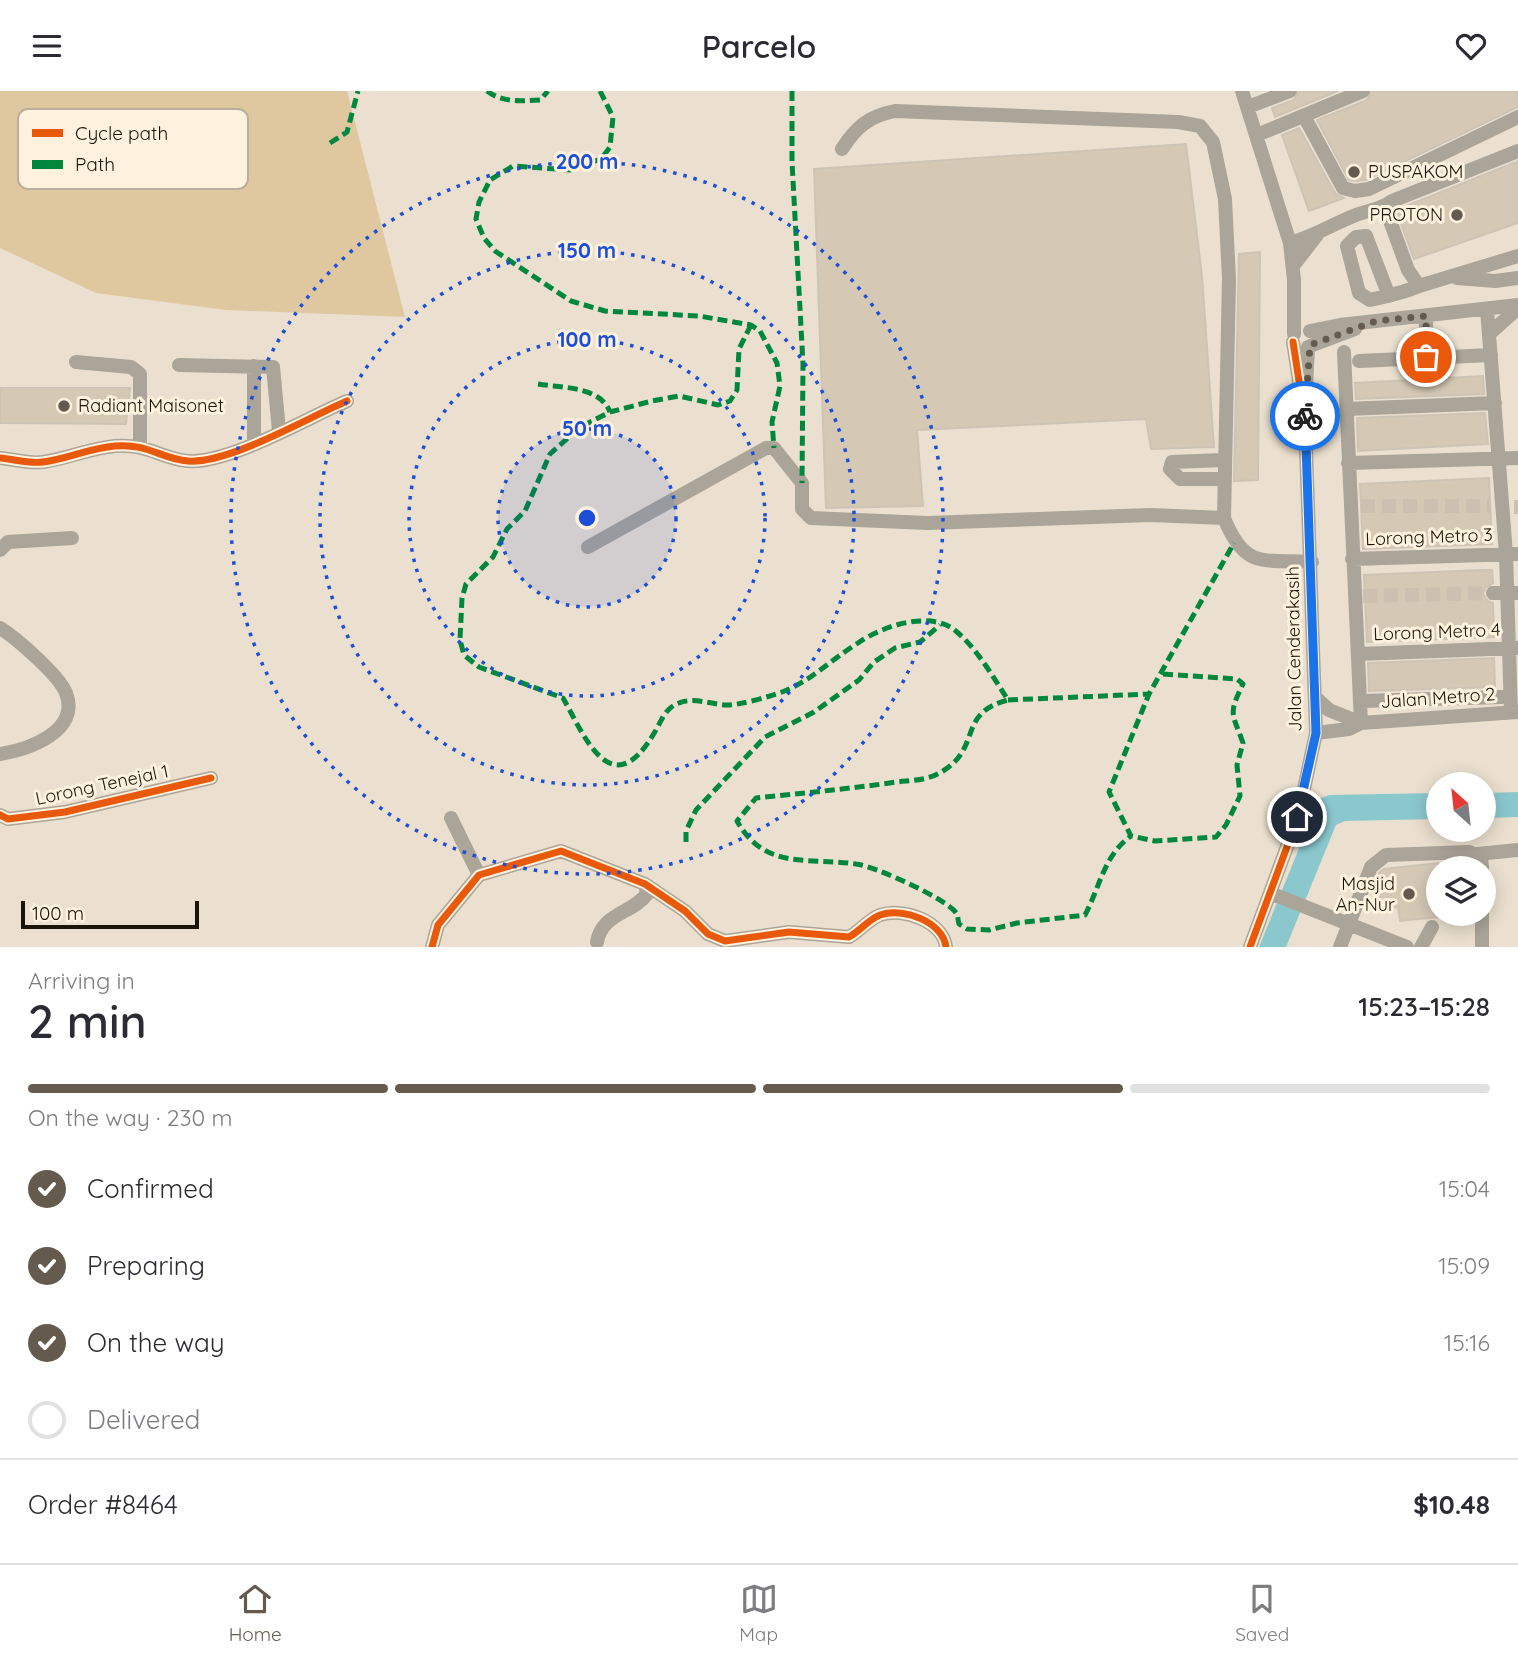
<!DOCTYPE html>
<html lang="en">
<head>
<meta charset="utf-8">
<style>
	body { margin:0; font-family:Quicksand,sans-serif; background:#f2f2f3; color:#2b2b33; height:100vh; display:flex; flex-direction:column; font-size:26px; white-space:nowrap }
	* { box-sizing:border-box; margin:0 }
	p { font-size:23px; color:#7c7c81 }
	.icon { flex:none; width:38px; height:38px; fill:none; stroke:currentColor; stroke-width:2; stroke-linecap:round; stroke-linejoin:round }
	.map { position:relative; height:856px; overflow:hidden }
	.drawer { display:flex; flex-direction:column; background:#fff; flex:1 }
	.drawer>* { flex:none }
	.needle { width:46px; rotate:333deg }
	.buttons { position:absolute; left:1426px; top:681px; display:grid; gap:14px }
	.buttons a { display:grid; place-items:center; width:70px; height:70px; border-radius:50%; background:#fff; box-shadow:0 4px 18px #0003; font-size:35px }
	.scale { position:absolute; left:21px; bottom:18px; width:178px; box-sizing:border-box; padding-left:7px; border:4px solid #1b1408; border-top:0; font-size:19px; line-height:24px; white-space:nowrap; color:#1b1408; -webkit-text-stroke:5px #fef2de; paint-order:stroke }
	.pin { position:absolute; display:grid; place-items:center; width:60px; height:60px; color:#fff; margin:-30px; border:4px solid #fff; border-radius:50%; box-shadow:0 2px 7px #0007 }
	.courier { position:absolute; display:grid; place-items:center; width:70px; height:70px; margin:-35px; border:5px solid #1a73e8; border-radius:50%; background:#fff; color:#222; box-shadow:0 2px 9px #0007 }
	.head em { font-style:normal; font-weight:600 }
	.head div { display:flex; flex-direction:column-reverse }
	.head { display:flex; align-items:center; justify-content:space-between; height:119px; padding:0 28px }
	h1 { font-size:46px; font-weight:600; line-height:52px }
	.bar { display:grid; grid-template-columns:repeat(4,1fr); gap:10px 7px; align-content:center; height:84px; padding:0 28px }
	.bar i { height:9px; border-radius:5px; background:#e1e1e2 }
	.bar .current { background:#645b4e }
	.bar p { grid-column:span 4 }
	.line { display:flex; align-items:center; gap:18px; padding:0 28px; border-top:2px solid #e1e1e2 }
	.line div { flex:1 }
	ol { padding:0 28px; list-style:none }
	li { display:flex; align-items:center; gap:21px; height:77px }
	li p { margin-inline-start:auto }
	li .icon { padding:7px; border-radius:50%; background:#645b4e; color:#fff; stroke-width:4 }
	li:last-child { color:#7c7c81 }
	li i { width:38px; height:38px; border:4px solid #e1e1e2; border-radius:50% }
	header { display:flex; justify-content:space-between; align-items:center; height:91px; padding:0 28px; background:#fff; font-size:32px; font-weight:600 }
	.tabs { display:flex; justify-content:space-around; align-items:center; height:98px; border-top:2px solid #e1e1e2; background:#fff; font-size:19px; color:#7c7c81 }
	.tabs a { display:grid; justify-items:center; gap:4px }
	.tabs .current { color:#645b4e }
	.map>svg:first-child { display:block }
	.green { fill:#dfc7a0 }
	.water { fill:#8ac8ce }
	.building { fill:#d5c9b6; stroke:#cdc4b6; stroke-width:2 }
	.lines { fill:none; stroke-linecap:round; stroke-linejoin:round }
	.minor-tunnel { stroke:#ccc1b1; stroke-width:14; stroke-dasharray:14 7; stroke-linecap:butt }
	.minor { stroke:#aaa499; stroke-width:14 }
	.quiet { stroke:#00873e; stroke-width:5; stroke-dasharray:10 5; stroke-linecap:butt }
	.cycleway-casing { stroke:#fef2de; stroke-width:11 }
	.cycleway { stroke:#e8590c; stroke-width:7 }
	.done { stroke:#645b4e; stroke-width:7; stroke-dasharray:0 12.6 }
	.route { stroke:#1a73e8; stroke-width:9 }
	.ring { fill:none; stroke:#1d4ed8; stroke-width:3.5; stroke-dasharray:3.5 7 }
	.poi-dot { fill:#645b4e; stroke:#fef2de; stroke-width:2.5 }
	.labels { text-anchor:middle; stroke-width:6; stroke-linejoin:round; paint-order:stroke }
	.poi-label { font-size:18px; fill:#1b1408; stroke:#fef2de; text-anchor:start }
	.street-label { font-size:18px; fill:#1b1408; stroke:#fef2de }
	.key { fill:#fef2de; stroke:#baaf9e; stroke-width:2 }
	.key-label { font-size:19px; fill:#1b1408 }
	.centre { fill:#1d4ed8; stroke:#fef2de; stroke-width:3.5 }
	.ring-label { font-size:21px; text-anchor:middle; font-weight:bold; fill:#1d4ed8; stroke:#fef2de; stroke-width:6; stroke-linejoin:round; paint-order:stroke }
</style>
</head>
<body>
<header><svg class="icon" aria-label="menu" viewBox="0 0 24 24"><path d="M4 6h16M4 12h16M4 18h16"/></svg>Parcelo<svg class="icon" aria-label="heart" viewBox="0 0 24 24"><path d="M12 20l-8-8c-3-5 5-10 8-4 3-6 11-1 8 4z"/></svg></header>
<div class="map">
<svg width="1518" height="856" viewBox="0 0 1518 856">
	<rect width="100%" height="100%" fill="#ebe0cf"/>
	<path class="green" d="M0,0h347l58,226 -179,-7 -130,-17 -96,-45z"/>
	<path class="water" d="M1518,701v25l-34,1v-25z
		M1438,702v26l-93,2 -9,4 -50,122h-27l60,-148 10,-4z"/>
	<path class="building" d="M1299,0h39l-63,26 -3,-9 22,-8z
		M1372,0h146v16l-152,73 -11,1 -6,-1 -32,-60 50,-20z
		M1299,37l36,65 9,5 -35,13 -27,-76z
		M1186,53l16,132 12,171 -63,2 -5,-30 -229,11 6,76 -97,2 -12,-339z
		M1518,70v62l-104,36 -18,-49z
		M1260,161l-2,228 -24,1 5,-227z
		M1483,285l1,18 -128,5 -1,-16z
		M0,297h130l-4,36 -126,-1z
		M1485,322l3,31 -130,7 -1,-33z
		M1489,387l3,66 -129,5 -3,-65z
		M1482,479h10l1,13 -8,5 -2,6 5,7 5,2 1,34 -127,5 -3,-67z
		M1494,567l1,29 -126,4 -1,-28z
		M1438,772v54l-38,4 -2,-14 -17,1 -3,-26 1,-9 5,-4z"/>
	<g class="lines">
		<path class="minor-tunnel" d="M1361,415h129
			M1514,416h4
			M1363,505l130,-3"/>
		<path class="minor" d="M1242,0l48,152 4,37v54
			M1248,16l42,-16
			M1304,25l39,72 12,3 14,-2 149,-72
			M1257,44l106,-44
			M842,58c14,-22 27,-33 53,-38l283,11 22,4 13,16 12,57 4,80 -5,239c21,52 39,41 88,44
			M1385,116l23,63 11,16 99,-30
			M1290,152c24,-7 43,-19 66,-28 13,-5 25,-5 36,-14l126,-50
			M1293,175l24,-31
			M1457,187l38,3 23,-3
			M1389,205l-23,-60 -10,1 -9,9 12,47 11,7c17,-4 33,-7 49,-14
			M1487,218l19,245 5,158
			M1310,240l30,-6 178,-20
			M1489,243l29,-26
			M1310,255l45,-17
			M1344,261l17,371
			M1426,266v-41
			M1359,270l132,-6
			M76,271l55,5 9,7v72
			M179,274l94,2 6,64
			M254,275v77
			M1306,296l2,-40
			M1346,318l149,-6
			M0,367c13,1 29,6 43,4 24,-3 47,-14 72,-16 32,-3 47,13 73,15 41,3 119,-43 159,-60
			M1223,369l-51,2 -2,7 10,10h43
			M1348,372l170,-5
			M588,456l178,-99h8l28,35v26l9,9 117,5 222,-8 74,3
			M0,459l8,-8 64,-4
			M1352,468l166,-5
			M1493,502h24
			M0,537c16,10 59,47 66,65 15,38 -38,57 -66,61
			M1358,563l159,-6
			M1315,606l14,13 32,13
			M1361,610l141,-4
			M1316,642l33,-4 12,-6 157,-11
			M0,724l8,4 57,-7 146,-34
			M451,727l28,57
			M1477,763l41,-4
			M1270,802l137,54
			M597,851c5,-29 35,-28 50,-48l-2,-10
			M432,856l6,-22 41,-50 82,-24 84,33 40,27 23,23 17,7 64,-9 60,5c11,-6 20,-18 31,-22 24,-8 63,7 66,32
			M1250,856l48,-130 18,-84 -11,-313 -12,-78
			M1340,856l31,-80 15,-12 83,-3 12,5 1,11
			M1421,856l11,-20
			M1482,856v-34"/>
		<path class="quiet" d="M487,0c16,12 33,10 53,9l8,-9
			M600,0l13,26 -3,30 -9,12 -31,11 -57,-4 -23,14 -11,22 -3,17 8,19 11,13 76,50 34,10 94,5 52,9 9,6 17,32 3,23 -8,36 2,26
			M792,0v71l11,202 -1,119
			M330,52l17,-11 11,-41
			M751,234l-12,24 -2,41 -7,11 -12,4 -39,-9 -27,5 -42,11 -30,15 -30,27 -25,57 -18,18 -14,28 -27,27 -4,14 -2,42 4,15 15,12 84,31c21,37 48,107 90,37 8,-12 11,-27 26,-32 15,-6 31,1 47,2 11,1 45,-9 56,-13 29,-11 50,-33 76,-49 24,-17 74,-34 99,-11 21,18 36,45 51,68 -51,13 -26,47 -65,71 -16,10 -30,9 -47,11 -47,7 -93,11 -140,16l-19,23c28,50 72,36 119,43 18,2 92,35 101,50 1,3 1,7 2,10l8,5 22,1 28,-7 68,-8c15,-28 19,-60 46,-79
			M538,293c24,4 62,2 72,28
			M1163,583l74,5 6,5c-15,31 -11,28 0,59l-6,22 3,31 -14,29 -10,12 -61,4 -24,-5 -22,-44 40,-98 85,-151
			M1008,609l141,-6
			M686,751v-11l10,-21 69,-73 49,-25 45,-32 15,-18 21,-14 25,-6 20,-17"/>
		<defs>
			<path id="cycleway" d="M0,367c13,1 29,6 43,4 24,-3 47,-14 72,-16 32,-3 47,13 73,15 41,3 119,-43 159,-60
				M0,724l8,4 57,-7 146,-34
				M432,856l6,-22 41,-50 82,-24 84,33 40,27 23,23 17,7 64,-9 60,5c11,-6 20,-18 31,-22 24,-8 63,7 66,32
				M1250,856l48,-130 18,-84 -11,-313 -12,-78"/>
		</defs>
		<use href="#cycleway" class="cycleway-casing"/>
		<use href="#cycleway" class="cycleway"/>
	</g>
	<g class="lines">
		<path class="done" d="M1305,325l5,-71 66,-24 50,-5v41"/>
		<path class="route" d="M1297,726l19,-84 -11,-317"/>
	</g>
	<circle cx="587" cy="427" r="89" fill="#1d4ed8" fill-opacity=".12"/>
	<g class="ring">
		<circle cx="587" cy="427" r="89"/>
		<circle cx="587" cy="427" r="178"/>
		<circle cx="587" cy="427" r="267"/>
		<circle cx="587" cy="427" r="356"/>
	</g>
	<g class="poi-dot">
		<circle cx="1354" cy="81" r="7"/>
		<circle cx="1457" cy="124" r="7"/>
		<circle cx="64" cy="315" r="7"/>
		<circle cx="1409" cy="803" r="7"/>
	</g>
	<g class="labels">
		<g class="poi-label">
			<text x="1368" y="87">PUSPAKOM</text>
			<text x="1443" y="130" text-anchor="end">PROTON</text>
			<text x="78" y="321">Radiant Maisonet</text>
			<text x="1395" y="799" text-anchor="end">Masjid<tspan x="1395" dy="21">An-Nur</tspan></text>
		</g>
		<g class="street-label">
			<text transform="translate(1429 446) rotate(-2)" y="6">Lorong Metro 3</text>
			<text transform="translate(1437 541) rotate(-2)" y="6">Lorong Metro 4</text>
			<text transform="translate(1294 558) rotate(-91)" y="6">Jalan Cenderakasih</text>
			<text transform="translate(1438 607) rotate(-4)" y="6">Jalan Metro 2</text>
			<text transform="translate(102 694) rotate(-12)" y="6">Lorong Tenejal 1</text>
		</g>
	</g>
	<rect x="18" y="18" width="230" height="80" rx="10" class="key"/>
	<rect x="32" y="38" width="31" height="8" fill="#e8590c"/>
	<rect x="32" y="69" width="31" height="9" fill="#00873e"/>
	<g class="key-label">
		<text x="75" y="49">Cycle path</text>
		<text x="75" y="80">Path</text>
	</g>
	<circle cx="587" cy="427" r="10" class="centre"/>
	<g class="ring-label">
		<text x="587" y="78">200 m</text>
		<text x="587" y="167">150 m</text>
		<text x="587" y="256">100 m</text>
		<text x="587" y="345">50 m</text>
	</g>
</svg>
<div class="buttons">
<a><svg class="needle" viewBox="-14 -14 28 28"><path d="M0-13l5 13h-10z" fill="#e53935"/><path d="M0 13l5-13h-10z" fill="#7c7c81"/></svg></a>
<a><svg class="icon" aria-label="layers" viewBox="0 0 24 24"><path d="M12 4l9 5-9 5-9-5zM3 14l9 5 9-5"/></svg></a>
</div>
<div class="scale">100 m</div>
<div class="pin" style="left:1426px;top:266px;background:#ea580c"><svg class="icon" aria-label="bag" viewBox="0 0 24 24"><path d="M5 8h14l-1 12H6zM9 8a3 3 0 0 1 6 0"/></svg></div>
<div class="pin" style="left:1297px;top:726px;background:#1f2937"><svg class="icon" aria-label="home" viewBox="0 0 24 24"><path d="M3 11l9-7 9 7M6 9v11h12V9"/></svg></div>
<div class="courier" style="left:1305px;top:325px"><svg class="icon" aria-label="bike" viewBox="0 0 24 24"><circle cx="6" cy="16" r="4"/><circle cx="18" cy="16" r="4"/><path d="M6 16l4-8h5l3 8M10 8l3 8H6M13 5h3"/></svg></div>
</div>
<section class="drawer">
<div class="head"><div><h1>2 min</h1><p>Arriving in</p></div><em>15:23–15:28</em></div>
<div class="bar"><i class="current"></i><i class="current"></i><i class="current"></i><i></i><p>On the way · 230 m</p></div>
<ol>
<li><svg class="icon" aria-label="check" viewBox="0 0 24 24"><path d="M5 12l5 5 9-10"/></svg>Confirmed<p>15:04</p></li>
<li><svg class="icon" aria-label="check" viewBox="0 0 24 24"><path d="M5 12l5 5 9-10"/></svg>Preparing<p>15:09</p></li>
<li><svg class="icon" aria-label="check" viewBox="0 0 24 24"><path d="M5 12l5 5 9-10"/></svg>On the way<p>15:16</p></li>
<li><i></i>Delivered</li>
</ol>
<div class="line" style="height:91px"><div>Order #8464</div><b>$10.48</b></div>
</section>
<nav class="tabs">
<a class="current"><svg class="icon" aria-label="home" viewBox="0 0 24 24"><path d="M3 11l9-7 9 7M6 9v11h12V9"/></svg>Home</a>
<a><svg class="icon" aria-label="map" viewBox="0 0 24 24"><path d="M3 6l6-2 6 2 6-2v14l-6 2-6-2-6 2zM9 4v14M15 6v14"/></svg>Map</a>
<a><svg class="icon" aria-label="saved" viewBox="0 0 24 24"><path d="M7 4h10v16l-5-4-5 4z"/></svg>Saved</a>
</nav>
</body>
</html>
